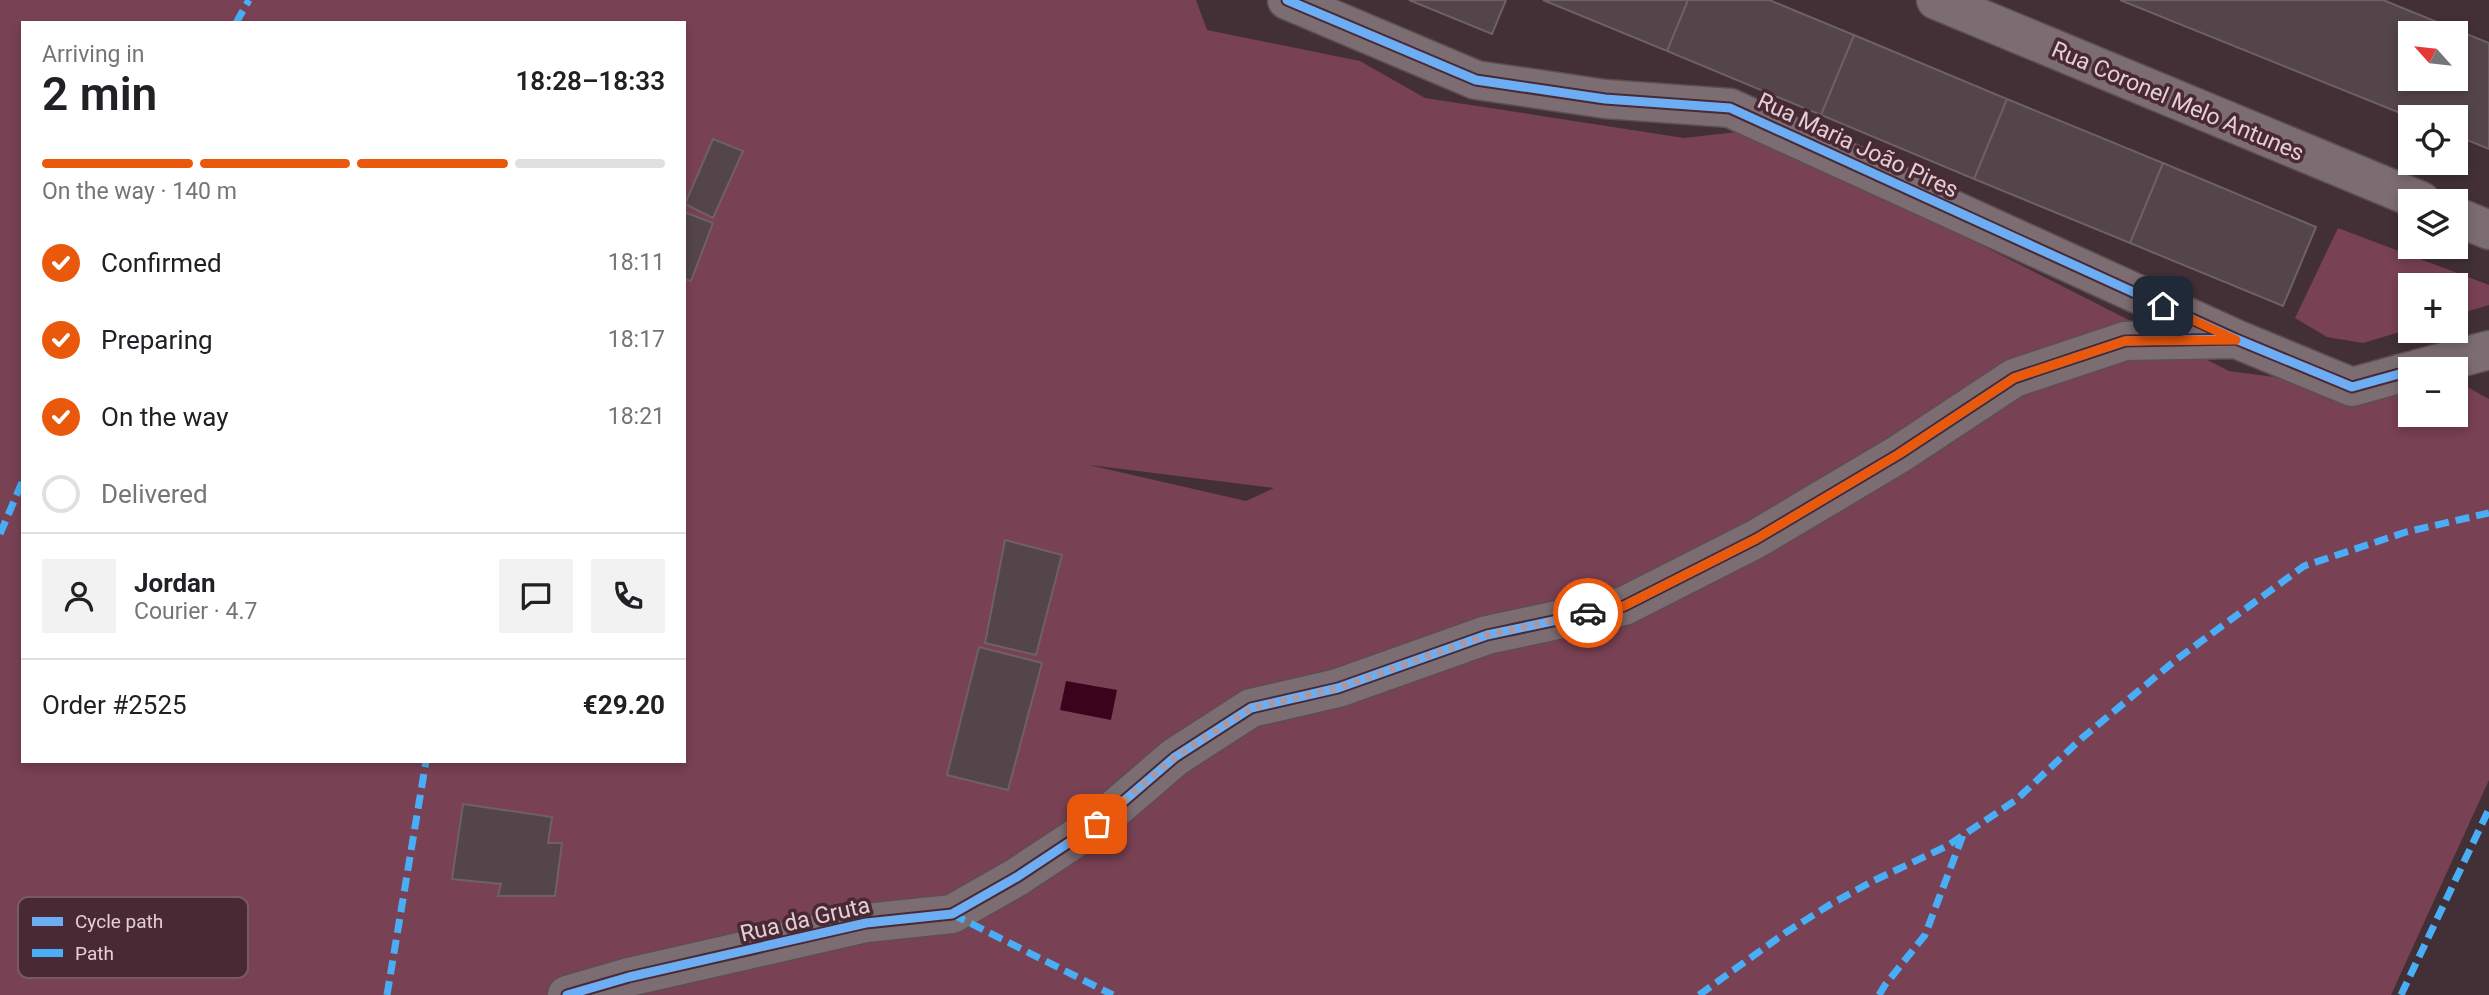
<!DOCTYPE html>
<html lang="en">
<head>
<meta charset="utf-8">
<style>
	body { margin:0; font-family:Roboto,sans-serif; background:#f2f2f2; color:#202124; height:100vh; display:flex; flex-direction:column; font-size:26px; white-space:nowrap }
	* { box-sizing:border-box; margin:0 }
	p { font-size:23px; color:#757577 }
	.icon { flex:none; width:38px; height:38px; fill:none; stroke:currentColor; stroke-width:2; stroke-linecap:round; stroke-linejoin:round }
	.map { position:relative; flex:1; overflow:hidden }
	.drawer { position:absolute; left:21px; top:21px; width:665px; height:742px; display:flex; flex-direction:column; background:#fff; border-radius:0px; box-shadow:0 4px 10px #0003 }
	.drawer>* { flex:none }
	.needle { width:46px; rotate:297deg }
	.buttons { position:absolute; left:2398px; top:21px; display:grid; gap:14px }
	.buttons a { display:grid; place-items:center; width:70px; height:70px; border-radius:0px; background:#fff; box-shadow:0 4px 10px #0003; font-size:35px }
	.pin { position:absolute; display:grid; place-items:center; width:60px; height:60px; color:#fff; margin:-30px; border-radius:14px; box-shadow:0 4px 10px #0006 }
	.courier { position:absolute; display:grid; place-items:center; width:70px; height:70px; margin:-35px; border:5px solid #ea580c; border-radius:50%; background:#fff; color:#222; box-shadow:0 2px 9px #0007 }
	.head em { font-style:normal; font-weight:600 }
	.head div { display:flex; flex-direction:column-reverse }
	.head { display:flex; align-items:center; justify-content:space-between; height:119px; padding:0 21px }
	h1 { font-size:46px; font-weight:600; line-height:52px }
	.bar { display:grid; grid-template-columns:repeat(4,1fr); gap:10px 7px; align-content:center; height:84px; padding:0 21px }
	.bar i { height:9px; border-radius:5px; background:#e0e0e0 }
	.bar .selected { background:#ea580c }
	.bar p { grid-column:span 4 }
	.line { display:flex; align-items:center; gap:18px; padding:0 21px; border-top:2px solid #e0e0e0 }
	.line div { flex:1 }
	.round { display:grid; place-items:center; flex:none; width:74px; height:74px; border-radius:0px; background:#f2f2f2 }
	ol { padding:0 21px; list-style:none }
	li { display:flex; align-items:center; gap:21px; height:77px }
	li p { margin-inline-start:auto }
	li .icon { padding:7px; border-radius:50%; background:#ea580c; color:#fff; stroke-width:4 }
	li:last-child { color:#757577 }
	li i { width:38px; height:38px; border:4px solid #e0e0e0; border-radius:50% }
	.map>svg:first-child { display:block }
	.green { fill:#794154; fill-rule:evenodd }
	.water { fill:#3a041d }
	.building { fill:#54454a; stroke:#6f6065; stroke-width:2; fill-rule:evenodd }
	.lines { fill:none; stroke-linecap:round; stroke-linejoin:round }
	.minor-casing { stroke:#5d4e53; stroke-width:41 }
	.minor { stroke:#7c6d72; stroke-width:38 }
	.quiet { stroke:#49aef6; stroke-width:7; stroke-dasharray:14 7; stroke-linecap:butt }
	.cycleway-casing { stroke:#492933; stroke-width:13 }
	.cycleway { stroke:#6dadf4; stroke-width:9 }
	.done { stroke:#ab979d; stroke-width:7; stroke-dasharray:0 12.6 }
	.route { stroke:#ea580c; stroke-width:9 }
	.labels { text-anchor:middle; stroke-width:7; stroke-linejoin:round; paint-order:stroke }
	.street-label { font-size:23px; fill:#e3cfd4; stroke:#492933 }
	.key { fill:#492933; stroke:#775b63; stroke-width:2 }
	.key-label { font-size:19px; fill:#e3cfd4 }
</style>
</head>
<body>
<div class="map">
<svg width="2489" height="995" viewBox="0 0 2489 995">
	<rect width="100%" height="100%" fill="#423036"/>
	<path class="green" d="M0,0h1196l11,30 153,31 65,37 259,40 71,-8 474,241 123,16 58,-10v38h45v-35l34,19v381l-98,215h-2391zM23,23h661v738h-661zM1089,465h1l184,23 -28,13z
		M2338,228l151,57v20l-34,10v-30h-45v44l-47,14 -36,-6 -32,-19z"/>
	<path class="water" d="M1066,681l51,9 -6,30 -51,-10z"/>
	<path class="building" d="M1409,0h97l-14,34z
		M1543,0h145l-21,51z
		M1688,0h81l85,35 -33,80 -154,-64z
		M2120,0h263l106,43v106l-34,-14v-18h-45zM2410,33h45v46h-45z
		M1854,35l153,64 -33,80 -153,-64z
		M2007,99l156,64 -33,80 -156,-64z
		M713,139l30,12 -30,67 -28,-14z
		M2163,163l153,64 -33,79 -153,-63z
		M684,212l29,11 -22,58 -7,-2z
		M1005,540l57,15 -26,100 -51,-12z
		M979,647l63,16 -34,127 -61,-15z
		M463,804l89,13 -4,26h14l-7,53h-57l3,-12 -49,-5z"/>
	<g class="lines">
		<defs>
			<path id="minor" d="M1287,0l189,80 129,19 125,9 506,231 116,48 58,-16
				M1936,0l485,201
				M2455,216l34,14
				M2417,369l72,-19
				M567,995l62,-18 237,-54 86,-9 65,-37 80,-53 78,-67 76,-49 87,-20 149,-53 137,-29 132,-67 143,-85 115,-76 111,-37 111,-2"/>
		</defs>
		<use href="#minor" class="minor-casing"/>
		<use href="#minor" class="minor"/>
		<path class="quiet" d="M236,23l13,-23
			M0,534l23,-54
			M952,914l161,81
			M387,995l39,-234
			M1699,995l86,-62 46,-29 42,-23 74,-35 69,-46 66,-62 95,-79 127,-93 102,-34 83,-19
			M1879,995l6,-10 40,-50 38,-100
			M2401,995l88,-186"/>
		<defs>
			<path id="cycleway" d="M1287,0l189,80 129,19 125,9 506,231 116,48 58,-16
				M567,995l62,-18 237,-54 86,-9 65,-37 80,-53 78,-67 76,-49 87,-20 149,-53 137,-29 132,-67 143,-85 115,-76 111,-37 111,-2"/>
		</defs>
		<use href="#cycleway" class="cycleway-casing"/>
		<use href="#cycleway" class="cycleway"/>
	</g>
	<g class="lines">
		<path class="done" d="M1097,824l78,-67 76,-49 87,-20 149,-53 101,-22"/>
		<path class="route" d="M1588,613l36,-7 132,-67 143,-85 115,-76 111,-37 111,-1 -73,-34"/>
	</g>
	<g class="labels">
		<g class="street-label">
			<text transform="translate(2178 101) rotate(23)" y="8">Rua Coronel Melo Antunes</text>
			<text transform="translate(1858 145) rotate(25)" y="8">Rua Maria João Pires</text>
			<text transform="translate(805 919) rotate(-13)" y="8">Rua da Gruta</text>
		</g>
	</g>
	<rect x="18" y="897" width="230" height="81" rx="10" class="key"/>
	<rect x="32" y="917" width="31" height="9" fill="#6dadf4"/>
	<rect x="32" y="949" width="31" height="8" fill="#49aef6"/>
	<g class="key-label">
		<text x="75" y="928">Cycle path</text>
		<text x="75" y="960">Path</text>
	</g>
</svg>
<div class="buttons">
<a><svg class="needle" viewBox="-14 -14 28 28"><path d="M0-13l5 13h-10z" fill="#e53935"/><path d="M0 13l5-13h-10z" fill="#757577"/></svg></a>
<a><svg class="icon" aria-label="locate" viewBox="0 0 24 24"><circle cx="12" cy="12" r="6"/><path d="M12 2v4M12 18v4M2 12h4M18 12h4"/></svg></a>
<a><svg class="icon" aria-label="layers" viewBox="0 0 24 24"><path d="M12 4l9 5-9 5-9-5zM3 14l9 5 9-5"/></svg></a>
<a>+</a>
<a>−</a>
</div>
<div class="pin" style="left:1097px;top:824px;background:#ea580c"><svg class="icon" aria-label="bag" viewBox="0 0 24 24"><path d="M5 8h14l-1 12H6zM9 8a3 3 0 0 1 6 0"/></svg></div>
<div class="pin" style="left:2163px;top:306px;background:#1f2937"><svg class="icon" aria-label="home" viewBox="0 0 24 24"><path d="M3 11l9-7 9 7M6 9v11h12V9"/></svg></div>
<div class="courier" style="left:1588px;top:613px"><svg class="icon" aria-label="car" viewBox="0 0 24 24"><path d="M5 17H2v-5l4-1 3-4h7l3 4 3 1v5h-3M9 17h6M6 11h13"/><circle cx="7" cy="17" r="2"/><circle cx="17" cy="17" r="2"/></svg></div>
<section class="drawer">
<div class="head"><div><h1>2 min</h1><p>Arriving in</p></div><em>18:28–18:33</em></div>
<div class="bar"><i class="selected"></i><i class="selected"></i><i class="selected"></i><i></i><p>On the way · 140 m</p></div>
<ol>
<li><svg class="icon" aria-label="check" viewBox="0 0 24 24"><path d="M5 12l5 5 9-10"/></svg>Confirmed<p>18:11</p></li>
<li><svg class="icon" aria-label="check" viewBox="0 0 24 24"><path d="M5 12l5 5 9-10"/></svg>Preparing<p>18:17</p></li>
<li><svg class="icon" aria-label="check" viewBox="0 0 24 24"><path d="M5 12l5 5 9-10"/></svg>On the way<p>18:21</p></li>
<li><i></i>Delivered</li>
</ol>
<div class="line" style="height:126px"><a class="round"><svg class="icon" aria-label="person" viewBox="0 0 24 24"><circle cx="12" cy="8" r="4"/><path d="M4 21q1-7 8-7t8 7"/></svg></a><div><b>Jordan</b><p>Courier · 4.7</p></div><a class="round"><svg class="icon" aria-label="chat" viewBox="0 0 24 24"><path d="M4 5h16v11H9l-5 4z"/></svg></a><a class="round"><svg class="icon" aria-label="phone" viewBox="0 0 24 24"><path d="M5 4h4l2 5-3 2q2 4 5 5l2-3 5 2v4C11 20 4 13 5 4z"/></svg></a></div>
<div class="line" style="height:91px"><div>Order #2525</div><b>€29.20</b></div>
</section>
</div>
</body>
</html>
